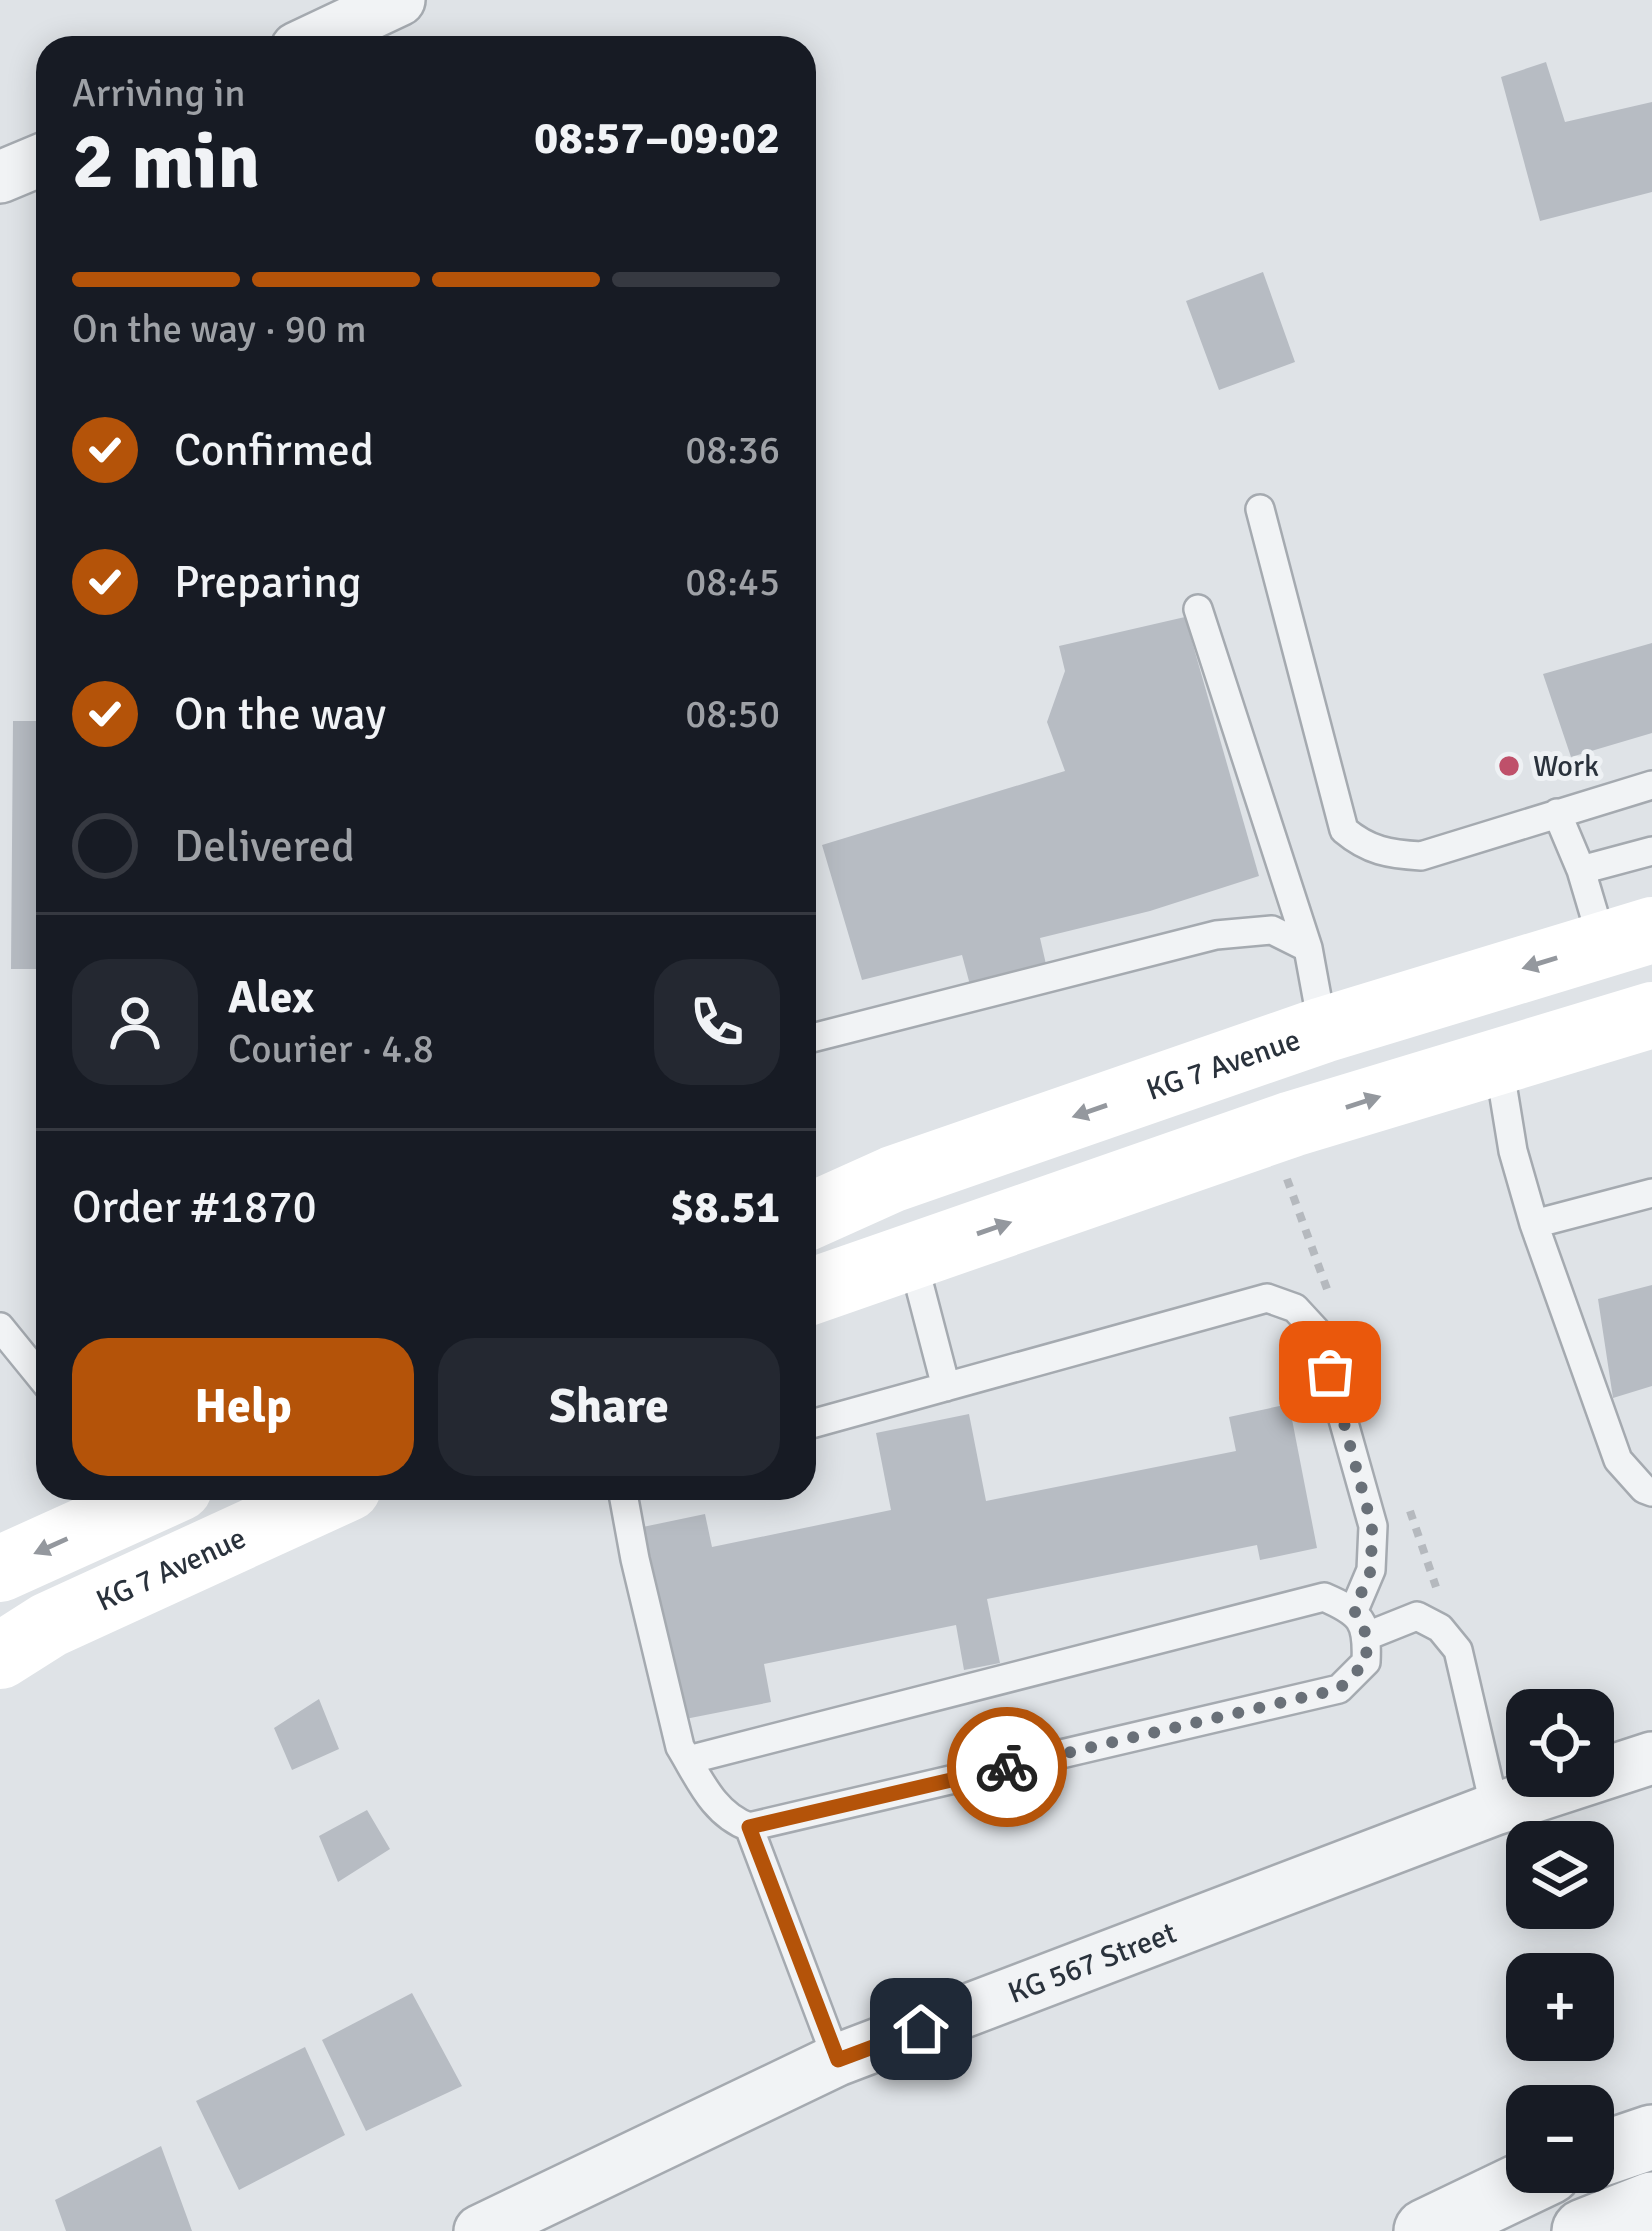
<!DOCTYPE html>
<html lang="en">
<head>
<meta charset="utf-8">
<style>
	body { margin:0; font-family:Signika,sans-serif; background:#242831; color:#f1f3f6; height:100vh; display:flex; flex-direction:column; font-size:45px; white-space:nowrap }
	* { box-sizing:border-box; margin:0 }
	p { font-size:39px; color:#9ea1a6 }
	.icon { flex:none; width:66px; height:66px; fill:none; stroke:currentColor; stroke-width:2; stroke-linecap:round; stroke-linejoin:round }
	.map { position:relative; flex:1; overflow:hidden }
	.sheet { position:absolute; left:36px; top:36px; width:780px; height:1464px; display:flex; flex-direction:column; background:#171b24; border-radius:36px; box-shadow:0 6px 30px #0003 }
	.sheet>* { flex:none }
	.controls { position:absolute; left:1506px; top:1689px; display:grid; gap:24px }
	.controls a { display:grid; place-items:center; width:108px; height:108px; border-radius:24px; background:#171b24; box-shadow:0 6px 30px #0003; font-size:60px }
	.pin { position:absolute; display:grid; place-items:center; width:102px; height:102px; color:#fff; margin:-51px; border-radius:24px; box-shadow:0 6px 18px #0006 }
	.courier { position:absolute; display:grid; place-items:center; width:120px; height:120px; margin:-60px; border:9px solid #b45309; border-radius:50%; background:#fff; color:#222; box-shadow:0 3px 15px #0007 }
	.head em { font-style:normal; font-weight:800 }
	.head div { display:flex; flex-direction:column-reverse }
	.head { display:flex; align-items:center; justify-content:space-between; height:204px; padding:0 36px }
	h1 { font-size:78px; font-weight:800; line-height:90px }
	.bar { display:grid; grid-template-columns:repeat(4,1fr); gap:18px 12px; align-content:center; height:144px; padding:0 36px }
	.bar i { height:15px; border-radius:9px; background:#363941 }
	.bar .selected { background:#b45309 }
	.bar p { grid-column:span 4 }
	.line { display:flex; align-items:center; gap:30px; padding:0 36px; border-top:3px solid #363941 }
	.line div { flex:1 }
	.round { display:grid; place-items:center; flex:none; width:126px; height:126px; border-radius:36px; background:#242831 }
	ol { padding:0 36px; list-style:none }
	li { display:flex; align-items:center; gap:36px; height:132px }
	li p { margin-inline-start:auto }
	li .icon { padding:12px; border-radius:50%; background:#b45309; color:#fff; stroke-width:4 }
	li:last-child { color:#9ea1a6 }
	li i { width:66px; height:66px; border:6px solid #363941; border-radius:50% }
	.button { display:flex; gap:24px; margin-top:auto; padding:24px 36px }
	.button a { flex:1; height:138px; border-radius:36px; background:#b45309; color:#fff; font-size:48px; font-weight:800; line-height:138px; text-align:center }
	.button a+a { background:#242831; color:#f1f3f6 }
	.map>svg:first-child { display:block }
	.building { fill:#b7bcc3 }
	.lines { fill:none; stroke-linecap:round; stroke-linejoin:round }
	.service-casing { stroke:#a5aab0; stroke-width:32 }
	.minor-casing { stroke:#a5aab0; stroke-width:56 }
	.tertiary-casing { stroke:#a5aab0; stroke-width:68 }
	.path { stroke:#b5b9be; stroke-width:8; stroke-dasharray:9 9; stroke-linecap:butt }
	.service { stroke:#f1f3f5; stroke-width:27 }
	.minor { stroke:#f1f3f5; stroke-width:51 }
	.tertiary { stroke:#f1f3f5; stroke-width:63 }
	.secondary { stroke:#fff; stroke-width:66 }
	.oneway { fill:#94989e }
	.done { stroke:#697078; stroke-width:12; stroke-dasharray:0 21.6 }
	.route { stroke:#b45309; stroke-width:15 }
	.poi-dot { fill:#bf506a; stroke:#eef1f4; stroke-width:4.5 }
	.labels { text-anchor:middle; stroke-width:10; stroke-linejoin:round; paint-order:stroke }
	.poi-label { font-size:30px; fill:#2a323c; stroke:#eef1f4; text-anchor:start }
	.street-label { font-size:30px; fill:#2a323c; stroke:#eef1f4 }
</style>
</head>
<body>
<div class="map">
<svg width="1652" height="2231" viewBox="0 0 1652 2231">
	<rect width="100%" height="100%" fill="#dfe3e7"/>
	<path class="building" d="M1546,62l19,60 87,-20v90l-112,29 -39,-144z
		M1263,272l32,90 -76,28 -33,-89z
		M1185,617l74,259 -109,35 -110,27 8,35 -75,23 -11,-41 -100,25 -40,-135 243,-74 -18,-49 18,-51 -6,-25z
		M1652,643v90l-81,24 -28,-83z
		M13,721h35v248h-37z
		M1652,1285v101l-39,12 -15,-99z
		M1289,1404l28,144 -57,12 -3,-15 -270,54 13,64 -36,7 -8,-45 -192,39 7,38 -96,19 -37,-193 67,-14 7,33 179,-37 -15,-77 93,-19 17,87 250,-50 -7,-34z
		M319,1699l20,50 -47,21 -18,-42z
		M367,1810l23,39 -52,33 -19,-46z
		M412,1993l50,93 -96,45 -44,-91z
		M305,2047l40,88 -106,55 -43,-89z
		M161,2146l31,85h-126l-11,-31z"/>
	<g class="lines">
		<defs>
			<path id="service" d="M1260,509l84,321c25,21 45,24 77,26l231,-71
				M1198,609l110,339
				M1557,813l24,57 22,74
				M1581,870l71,-19
				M804,1040l412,-105 56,-5 36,18 15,82
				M1498,1059l15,92 21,73 84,236 26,29 8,3
				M1534,1224l118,-31
				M912,1257l34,130
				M0,1327l48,59
				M804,1426l463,-128 28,10 24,26 54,192 -2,44 -17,40
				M622,1488l13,71 45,188c19,31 33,67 69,80l590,-138 27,-27c2,-41 -5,-49 -42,-65l-636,163
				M1367,1636l50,-20 23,12 18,22 37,159
				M749,1827l88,233"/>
			<g id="minor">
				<path d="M297,48l102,-48"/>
				<path d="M0,177l48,-20"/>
				<path id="s1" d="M480,2231l357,-171 658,-251 157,-51"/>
			</g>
			<path id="tertiary" d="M1593,2157l59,-20
				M1426,2231l123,-59
				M1584,2231l68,-27"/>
		</defs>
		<use href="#service" class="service-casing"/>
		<use href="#minor" class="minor-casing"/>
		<use href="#tertiary" class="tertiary-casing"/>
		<path class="path" d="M1287,1179l40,110
			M1410,1511l26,76"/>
		<use href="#service" class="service"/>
		<use href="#minor" class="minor"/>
		<use href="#tertiary" class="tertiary"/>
		<g class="secondary">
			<path id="s2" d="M804,1219l89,-40 430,-149 329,-100"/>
			<path d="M804,1294l488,-170 360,-109"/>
			<path d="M0,1569l179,-81"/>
			<path id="s3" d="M0,1656l49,-31 299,-137"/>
		</g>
	</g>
	<defs><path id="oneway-solid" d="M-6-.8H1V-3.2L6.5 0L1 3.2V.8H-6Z" transform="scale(3)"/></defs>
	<g class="oneway">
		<use href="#oneway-solid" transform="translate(1540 963) rotate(163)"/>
		<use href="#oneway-solid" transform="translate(1363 1102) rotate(-18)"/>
		<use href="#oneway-solid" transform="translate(1090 1111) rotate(161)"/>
		<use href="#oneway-solid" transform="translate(994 1228) rotate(-19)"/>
		<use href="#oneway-solid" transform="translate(51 1546) rotate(156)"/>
	</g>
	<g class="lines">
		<path class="done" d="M1007,1767l332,-78 27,-27 1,-26 -13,-26 17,-40 1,-44 -42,-154"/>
		<path class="route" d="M921,2029l-83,31 -89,-233 258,-60"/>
	</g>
	<circle class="poi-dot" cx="1509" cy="766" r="12"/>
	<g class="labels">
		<g class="poi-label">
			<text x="1533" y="776">Work</text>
		</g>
		<g class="street-label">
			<text dy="10" stroke="none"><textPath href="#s2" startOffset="447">KG 7 Avenue</textPath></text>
			<text dy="10" stroke="none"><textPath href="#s3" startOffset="192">KG 7 Avenue</textPath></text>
			<text dy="10" stroke="none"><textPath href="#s1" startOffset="669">KG 567 Street</textPath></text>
		</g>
	</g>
</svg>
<div class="controls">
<a><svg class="icon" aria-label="locate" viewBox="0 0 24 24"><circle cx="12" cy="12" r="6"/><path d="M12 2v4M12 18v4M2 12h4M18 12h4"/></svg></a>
<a><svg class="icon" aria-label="layers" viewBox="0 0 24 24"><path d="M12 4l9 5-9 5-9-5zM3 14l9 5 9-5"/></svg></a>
<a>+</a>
<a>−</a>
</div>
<div class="pin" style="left:1330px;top:1372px;background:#ea580c"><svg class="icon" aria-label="bag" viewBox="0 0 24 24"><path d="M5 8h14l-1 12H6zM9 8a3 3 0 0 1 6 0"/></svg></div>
<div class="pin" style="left:921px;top:2029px;background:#1f2937"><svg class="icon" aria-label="home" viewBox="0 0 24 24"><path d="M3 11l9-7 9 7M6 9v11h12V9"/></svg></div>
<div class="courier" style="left:1007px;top:1767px"><svg class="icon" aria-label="bike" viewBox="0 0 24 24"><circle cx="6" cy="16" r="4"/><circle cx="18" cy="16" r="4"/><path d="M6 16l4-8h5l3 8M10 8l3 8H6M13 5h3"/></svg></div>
<section class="sheet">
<div class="head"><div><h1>2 min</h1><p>Arriving in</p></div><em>08:57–09:02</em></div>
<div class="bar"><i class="selected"></i><i class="selected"></i><i class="selected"></i><i></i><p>On the way · 90 m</p></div>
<ol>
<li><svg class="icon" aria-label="check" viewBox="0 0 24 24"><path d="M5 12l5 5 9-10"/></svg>Confirmed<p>08:36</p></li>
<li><svg class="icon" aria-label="check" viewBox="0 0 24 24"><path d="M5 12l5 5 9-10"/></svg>Preparing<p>08:45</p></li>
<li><svg class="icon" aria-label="check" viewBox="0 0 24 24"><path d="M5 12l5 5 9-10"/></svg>On the way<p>08:50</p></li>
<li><i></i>Delivered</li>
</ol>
<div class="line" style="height:216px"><a class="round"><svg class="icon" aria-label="person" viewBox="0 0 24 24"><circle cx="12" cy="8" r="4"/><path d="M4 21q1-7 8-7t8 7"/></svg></a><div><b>Alex</b><p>Courier · 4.8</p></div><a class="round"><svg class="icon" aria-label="phone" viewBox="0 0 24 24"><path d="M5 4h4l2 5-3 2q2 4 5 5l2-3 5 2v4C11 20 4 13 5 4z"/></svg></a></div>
<div class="line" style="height:156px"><div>Order #1870</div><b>$8.51</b></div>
<div class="button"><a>Help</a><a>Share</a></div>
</section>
</div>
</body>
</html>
